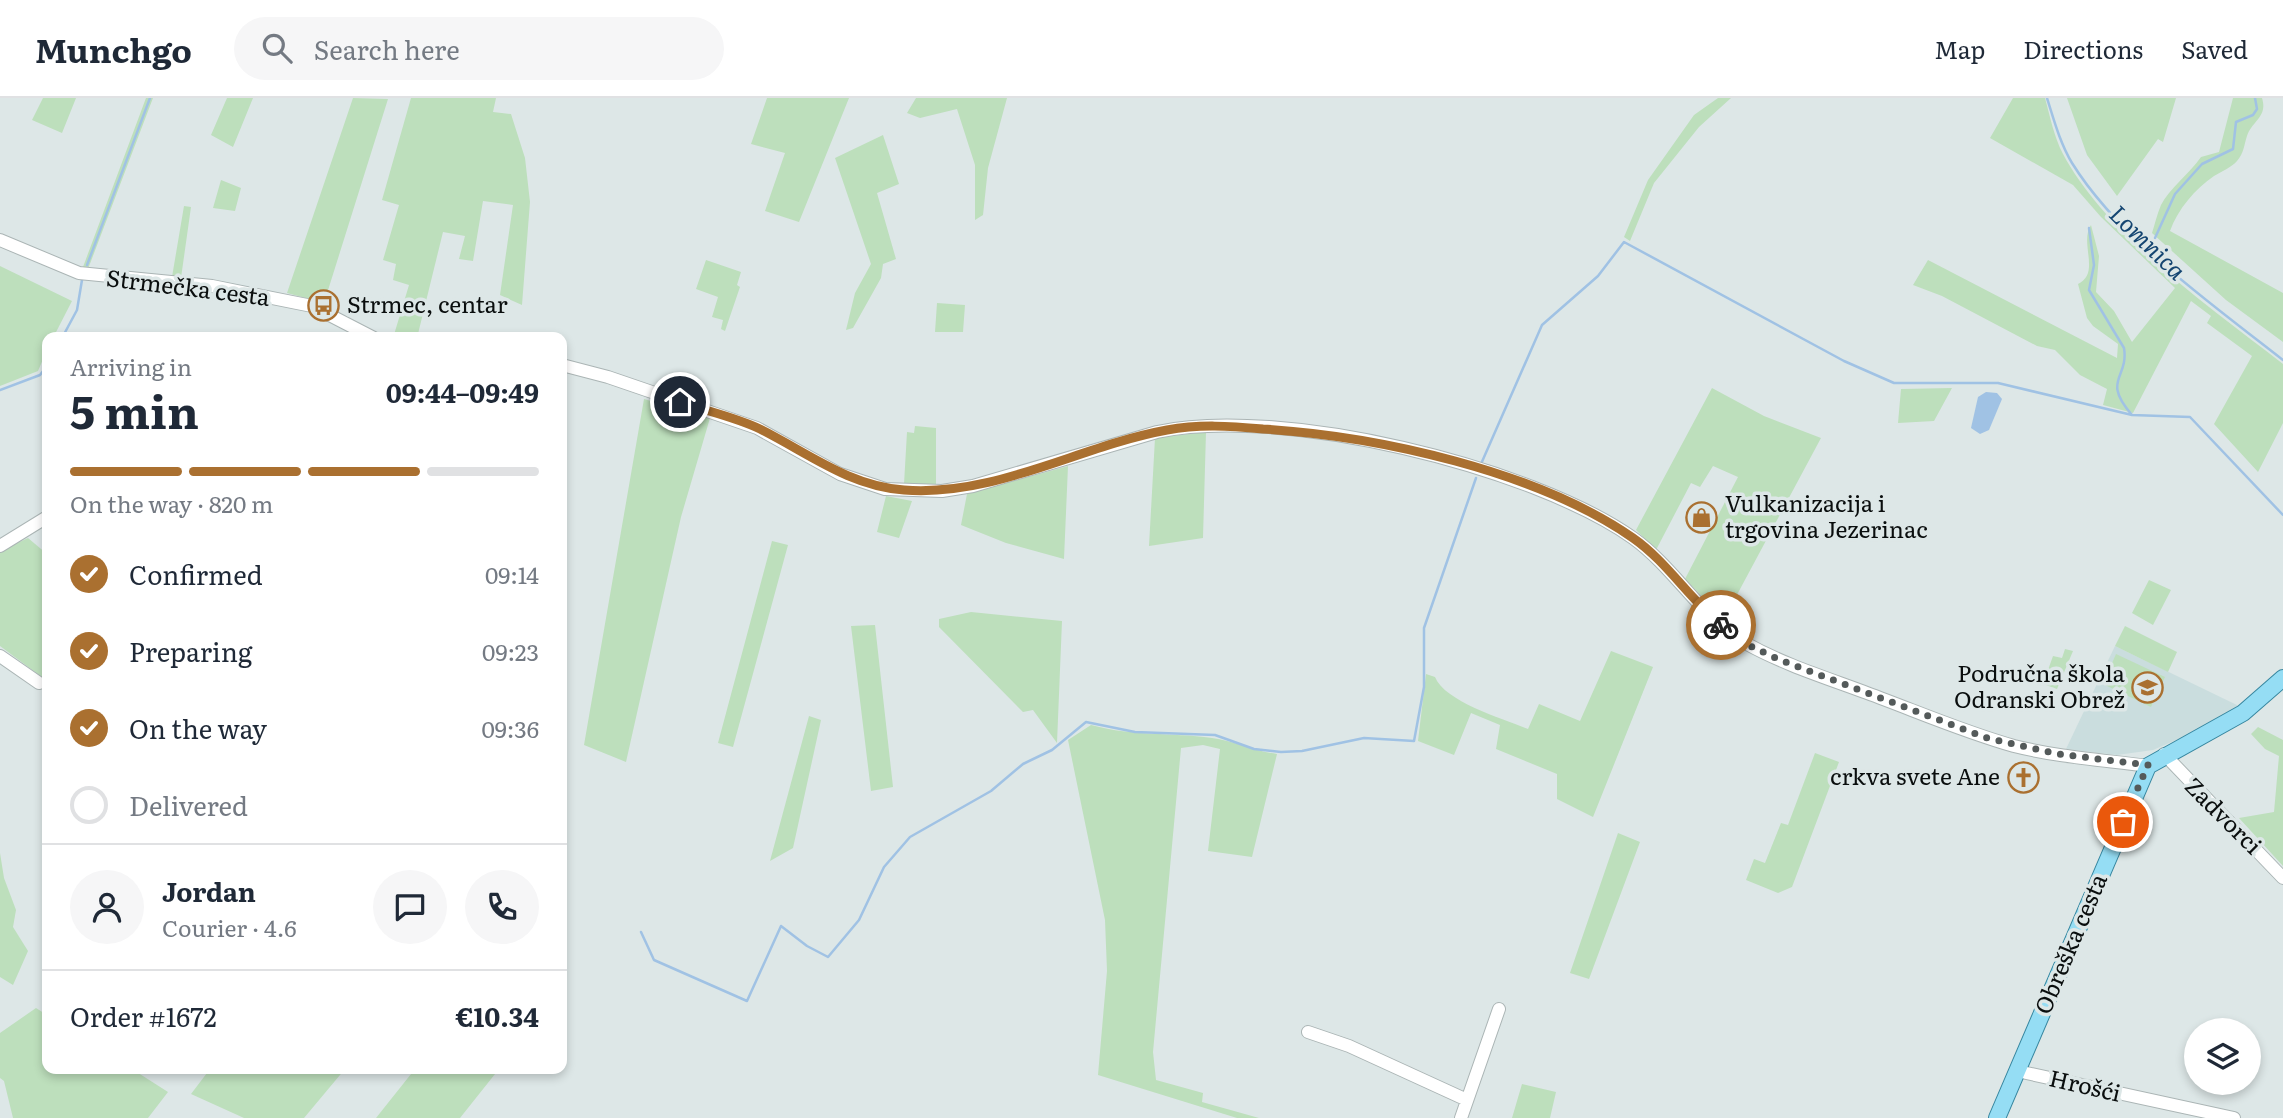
<!DOCTYPE html>
<html lang="en">
<head>
<meta charset="utf-8">
<style>
	body { margin:0; font-family:Literata,serif; background:#f6f6f7; color:#1f2937; height:100vh; display:flex; flex-direction:column; font-size:26px; white-space:nowrap }
	* { box-sizing:border-box; margin:0 }
	p { font-size:23px; color:#747a83 }
	.icon { flex:none; width:38px; height:38px; fill:none; stroke:currentColor; stroke-width:2; stroke-linecap:round; stroke-linejoin:round }
	.map { position:relative; flex:1; overflow:hidden }
	.side { position:absolute; left:42px; top:234px; width:525px; height:742px; display:flex; flex-direction:column; background:#fff; border-radius:14px; box-shadow:0 4px 10px #0003 }
	.side>* { flex:none }
	.fabs { position:absolute; left:2184px; top:920px; display:grid; gap:14px }
	.fabs a { display:grid; place-items:center; width:77px; height:77px; border-radius:50%; background:#fff; box-shadow:0 4px 10px #0003; font-size:35px }
	.pin { position:absolute; display:grid; place-items:center; width:60px; height:60px; color:#fff; margin:-30px; border:4px solid #fff; border-radius:50%; box-shadow:0 2px 7px #0007 }
	.courier { position:absolute; display:grid; place-items:center; width:70px; height:70px; margin:-35px; border:5px solid #aa7030; border-radius:50%; background:#fff; color:#222; box-shadow:0 2px 9px #0007 }
	.head em { font-style:normal; font-weight:700 }
	.head div { display:flex; flex-direction:column-reverse }
	.head { display:flex; align-items:center; justify-content:space-between; height:119px; padding:0 28px }
	h1 { font-size:46px; font-weight:700; line-height:52px }
	.bar { display:grid; grid-template-columns:repeat(4,1fr); gap:10px 7px; align-content:center; height:84px; padding:0 28px }
	.bar i { height:9px; border-radius:5px; background:#e0e1e3 }
	.bar .active { background:#aa7030 }
	.bar p { grid-column:span 4 }
	.line { display:flex; align-items:center; gap:18px; padding:0 28px; border-top:2px solid #e0e1e3 }
	.line div { flex:1 }
	.round { display:grid; place-items:center; flex:none; width:74px; height:74px; border-radius:37px; background:#f6f6f7 }
	ol { padding:0 28px; list-style:none }
	li { display:flex; align-items:center; gap:21px; height:77px }
	li p { margin-inline-start:auto }
	li .icon { padding:7px; border-radius:50%; background:#aa7030; color:#fff; stroke-width:4 }
	li:last-child { color:#747a83 }
	li i { width:38px; height:38px; border:4px solid #e0e1e3; border-radius:50% }
	header { display:flex; align-items:center; gap:42px; box-sizing:border-box; height:98px; padding:0 35px; background:#fff; border-bottom:2px solid #e0e1e3 }
	header strong { font-size:33px }
	nav { display:flex; gap:38px; margin-inline-start:auto; font-size:24px }
	.search { width:490px; height:63px; background:#f6f6f7; display:flex; align-items:center; gap:18px; box-sizing:border-box; padding:0 24px; border-radius:38px; color:#747a83; font-size:26px }
	.map>svg:first-child { display:block }
	.built { fill:#caddde }
	.green { fill:#bddfbc }
	.water { fill:#a0c2e4 }
	.lines { fill:none; stroke-linecap:round; stroke-linejoin:round }
	.stream { stroke:#a0c2e4; stroke-width:2.5 }
	.minor-casing { stroke:#abb5b5; stroke-width:14 }
	.major-casing { stroke:#36869f; stroke-width:18 }
	.minor { stroke:#fff; stroke-width:12 }
	.major { stroke:#95ddf4; stroke-width:16 }
	.done { stroke:#545a5a; stroke-width:7; stroke-dasharray:0 12.6 }
	.route { stroke:#aa7030; stroke-width:9 }
	.labels { text-anchor:middle; stroke-width:7; stroke-linejoin:round; paint-order:stroke }
	.street-label { font-size:23px; fill:#0a0e0e; stroke:#dde7e7 }
	.poi-label { font-size:23px; fill:#0a0e0e; stroke:#dde7e7; text-anchor:start }
	.water-label { font-size:24px; font-style:italic; fill:#144571; stroke:#dde7e7 }
</style>
</head>
<body>
<header>
<strong>Munchgo</strong>
<div class="search"><svg class="icon" aria-label="search" viewBox="0 0 24 24"><circle cx="10" cy="10" r="6"/><path d="M15 15l6 6"/></svg>Search here</div>
<nav><a>Map</a><a>Directions</a><a>Saved</a></nav>
</header>
<div class="map">
<svg width="2283" height="1020" viewBox="0 0 2283 1020">
	<rect width="100%" height="100%" fill="#dde7e7"/>
	<path class="built" d="M2115,548l124,60 -44,26 -42,18 -36,5 -51,-6z"/>
	<path class="green" d="M43,0h33l-14,35 -30,-13z
		M146,0h7l-65,171 -5,-2z
		M227,0h26l-20,49 -22,-12z
		M353,0l35,1 -64,204 -37,-10z
		M411,0h85l-3,14 18,2 14,44 5,44 -8,103 -22,-10 13,-90 -30,-4 -10,60 -14,-2 6,-23 -22,-4 -26,106h-24l16,-53 -16,-5 3,-16 -13,-4 16,-55 -17,-5z
		M767,0h82l-50,124 -34,-11 20,-58 -34,-9z
		M916,0h91l-19,70 -5,47 -8,5v-55l-18,-56 -37,9 -13,-5z
		M1718,0h13l-32,29 -45,56 -24,58 -6,-4 24,-57 46,-65z
		M2013,0h32c5,18 9,39 18,56 43,81 148,154 220,210v59l-25,49 -44,-48 38,-68 -45,-33 4,-7 -20,-15 -58,112 -30,-8 4,-16 -27,-14 -25,-25 -18,-4 -95,-50 -29,-11 15,-25 189,98 1,-14 -25,-18 -6,-8 -9,-34c23,-11 1,-41 13,-59l8,31 -3,36 18,19 18,31 43,-54 -74,-71 -28,-32 -83,-47z
		M2067,0h109l-13,44 -5,-3 -41,57 -30,-41z
		M2233,0h29c6,19 -10,23 -15,38 -3,9 -3,17 -10,25 -5,6 -16,11 -23,15 -19,13 -36,33 -44,55l113,62v49l-57,-42 -74,-67c3,-9 5,-19 9,-28 8,-16 29,-32 40,-48l18,-5z
		M883,37l16,49 -22,9 19,66 -13,5 -2,14 -28,50 -7,2 9,-37 16,-29 -36,-106z
		M221,82l20,8 -6,23 -22,-3z
		M184,108l7,1 -10,71 -9,-1z
		M706,162l35,12 -4,13 3,2 -15,44 -4,-2 2,-9 -11,-3 6,-20 -22,-8z
		M0,168l72,35 -19,37h-6v12l-9,21 -38,15z
		M937,205l28,2 -2,27h-28z
		M1712,290l52,28 57,22 -97,181 -39,-40 53,-102 -25,-11 -13,21 -9,-4 -35,67 -20,-20z
		M1952,290l-18,33 -36,2 3,-34z
		M644,301l66,19 -29,99 -55,245 -42,-17z
		M915,328l21,2v56h-32l3,-52 7,1z
		M1206,334l-3,106 -54,8 6,-108z
		M1068,368l-4,93 -58,-16 -45,-18 6,-31z
		M886,398l26,5 -13,37 -22,-6z
		M28,440l19,16v127l-47,-35v-95z
		M772,443l16,4 -55,202 -15,-4z
		M2149,482l22,10 -18,35 -21,-12z
		M971,514l91,9 -5,122 -24,-33 -10,2 -84,-85v-8z
		M875,527l18,162 -22,4 -20,-165z
		M2125,528l52,26 -9,20 -53,-26z
		M2065,551l8,2 -16,38 -14,-5 10,-28 9,2z
		M1611,553l42,16 -60,150 -36,-18v-25l-61,-25 4,-24 -29,-12 -17,42 -36,-14 8,-67 9,3c10,25 69,42 93,52l11,-25 41,17z
		M2116,556l49,23 -14,30 -48,-23z
		M809,618l12,4 -28,128 -23,13z
		M1091,627c45,12 78,7 121,13 22,3 42,13 65,16l-25,103 -44,-6 12,-102 -17,-4 -22,3 -28,304 3,28 47,13 -1,9 57,16h-22l-139,-43 9,-104 -2,-51 -37,-180z
		M2258,629l25,13v126l-44,-48 35,-6 5,-56 -14,-7 -14,-15z
		M1815,655l24,9 -47,125 -14,6 -32,-13 8,-21 11,4 16,-40 7,2z
		M1618,735l22,9 -51,137 -19,-6z
		M0,755l4,25 12,32 -3,17 15,24 -15,34 -13,-8z
		M36,910l11,7v54h85l36,23 -20,26h-135l-9,-37 -4,-3v-45z
		M210,971h135l-41,49h-60l-53,-24z
		M415,971h84l-39,49h-84z
		M1522,986l34,8 -6,26h-38z"/>
	<path class="water" d="M1986,294l11,1 5,6 -13,31 -9,4 -9,-6 7,-31z"/>
	<g class="lines">
		<path class="stream" d="M2047,0c7,22 13,45 25,65 48,77 140,141 211,197
			M2089,130l5,37 -5,25 35,58c5,31 -23,31 8,67l58,2 93,98
			M2155,140l20,-44 27,-30 31,-15 3,-27 17,-7 4,-6 -2,-11
			M87,167l63,-167
			M62,240l15,-28 5,-30
			M0,292l40,-15 7,-9
			M1481,366l61,-139 56,-49 26,-34 220,119 50,22h104l134,32
			M641,834l13,28 93,41 34,-75 26,20 21,11 31,-37 25,-53 26,-30 81,-46 32,-27 29,-14 34,-28 49,10 80,3 39,14 27,3 21,-1 62,-13 50,3 10,-54v-59l52,-150"/>
		<defs>
			<path id="minor" d="M0,142l79,33 133,13 100,20 62,32
				M562,267l46,12 149,51 83,46 45,15 57,2 31,-5 184,-54c123,-27 374,34 476,106 43,31 68,80 114,106 38,21 80,34 120,49 49,18 97,39 147,53 44,11 89,14 134,20
				M0,448l47,-29
				M0,558l39,27
				M2164,656l119,124
				M1308,934l41,14 118,54
				M2017,973l217,47
				M1461,1020l38,-109"/>
			<path id="major" d="M1997,1020l151,-352 95,-53 40,-35"/>
		</defs>
		<use href="#minor" class="minor-casing"/>
		<use href="#major" class="major-casing"/>
		<use href="#minor" class="minor"/>
		<use href="#major" class="major"/>
	</g>
	<g class="lines">
		<path class="done" d="M1721,527l25,19 34,16 207,78 71,16 90,11 -25,57"/>
		<path class="route" d="M680,304c26,9 55,15 80,27 48,24 89,57 144,61 92,7 175,-44 263,-60 32,-6 63,-4 96,-1 115,7 274,42 370,109 33,23 56,60 88,87"/>
	</g>
	<defs>
		<symbol id="bus-ring" viewBox="-11 -11 22 22"><circle r="9.5" fill="#dde7e7" stroke="#aa7030" stroke-width="1.5"/><path d="M-5-6H5V4H4V6H2V4H-2V6H-4V4H-5ZM-3.5-4V0h7V-4ZM-3.5 1.2v1.5H-2V1.2ZM2 1.2v1.5H3.5V1.2Z" fill="#aa7030"/></symbol>
		<symbol id="shop-ring" viewBox="-11 -11 22 22"><circle r="9.5" fill="#dde7e7" stroke="#aa7030" stroke-width="1.5"/><path d="M-5-2.5h2.3a2.7 3.5 0 0 1 5.4 0H5L5.5 6h-11ZM-1.5-2.5h3a1.5 2.3 0 0 0-3 0Z" fill="#aa7030"/></symbol>
		<symbol id="school-ring" viewBox="-11 -11 22 22"><circle r="9.5" fill="#dde7e7" stroke="#aa7030" stroke-width="1.5"/><path d="M0-5L7-2L0 1L-7-2ZM-4 1L0 2.5L4 1V4Q0 6-4 4Z" fill="#aa7030"/></symbol>
		<symbol id="church-ring" viewBox="-11 -11 22 22"><circle r="9.5" fill="#dde7e7" stroke="#aa7030" stroke-width="1.5"/><path d="M-1.2-6h2.4v3.5h3.3v2.4h-3.3V6h-2.4V-.1h-3.3v-2.4h3.3Z" fill="#aa7030"/></symbol>
	</defs>
	<g fill-rule="evenodd">
		<use href="#bus-ring" x="306" y="190" width="35" height="35"/>
		<use href="#shop-ring" x="1684" y="402" width="35" height="35"/>
		<use href="#school-ring" x="2130" y="572" width="35" height="35"/>
		<use href="#church-ring" x="2006" y="662" width="35" height="35"/>
	</g>
	<g class="labels">
		<g class="street-label">
			<text transform="translate(188 190) rotate(7)" y="8">Strmečka cesta</text>
			<text transform="translate(2223 718) rotate(45)" y="8">Zadvorci</text>
			<text transform="translate(2071 846) rotate(-67)" y="8">Obreška cesta</text>
			<text transform="translate(2085 988) rotate(13)" y="8">Hrošći</text>
		</g>
		<g class="poi-label">
			<text x="347" y="215">Strmec, centar</text>
			<text x="1725" y="414">Vulkanizacija i<tspan x="1725" dy="26">trgovina Jezerinac</tspan></text>
			<text x="2125" y="584" text-anchor="end">Područna škola<tspan x="2125" dy="26">Odranski Obrež</tspan></text>
			<text x="2000" y="687" text-anchor="end">crkva svete Ane</text>
		</g>
		<g class="water-label">
			<text transform="translate(2147 145) rotate(44)" y="8">Lomnica</text>
		</g>
	</g>
</svg>
<div class="fabs">
<a><svg class="icon" aria-label="layers" viewBox="0 0 24 24"><path d="M12 4l9 5-9 5-9-5zM3 14l9 5 9-5"/></svg></a>
</div>
<div class="pin" style="left:2123px;top:724px;background:#ea580c"><svg class="icon" aria-label="bag" viewBox="0 0 24 24"><path d="M5 8h14l-1 12H6zM9 8a3 3 0 0 1 6 0"/></svg></div>
<div class="pin" style="left:680px;top:304px;background:#1f2937"><svg class="icon" aria-label="home" viewBox="0 0 24 24"><path d="M3 11l9-7 9 7M6 9v11h12V9"/></svg></div>
<div class="courier" style="left:1721px;top:527px"><svg class="icon" aria-label="bike" viewBox="0 0 24 24"><circle cx="6" cy="16" r="4"/><circle cx="18" cy="16" r="4"/><path d="M6 16l4-8h5l3 8M10 8l3 8H6M13 5h3"/></svg></div>
<section class="side">
<div class="head"><div><h1>5 min</h1><p>Arriving in</p></div><em>09:44–09:49</em></div>
<div class="bar"><i class="active"></i><i class="active"></i><i class="active"></i><i></i><p>On the way · 820 m</p></div>
<ol>
<li><svg class="icon" aria-label="check" viewBox="0 0 24 24"><path d="M5 12l5 5 9-10"/></svg>Confirmed<p>09:14</p></li>
<li><svg class="icon" aria-label="check" viewBox="0 0 24 24"><path d="M5 12l5 5 9-10"/></svg>Preparing<p>09:23</p></li>
<li><svg class="icon" aria-label="check" viewBox="0 0 24 24"><path d="M5 12l5 5 9-10"/></svg>On the way<p>09:36</p></li>
<li><i></i>Delivered</li>
</ol>
<div class="line" style="height:126px"><a class="round"><svg class="icon" aria-label="person" viewBox="0 0 24 24"><circle cx="12" cy="8" r="4"/><path d="M4 21q1-7 8-7t8 7"/></svg></a><div><b>Jordan</b><p>Courier · 4.6</p></div><a class="round"><svg class="icon" aria-label="chat" viewBox="0 0 24 24"><path d="M4 5h16v11H9l-5 4z"/></svg></a><a class="round"><svg class="icon" aria-label="phone" viewBox="0 0 24 24"><path d="M5 4h4l2 5-3 2q2 4 5 5l2-3 5 2v4C11 20 4 13 5 4z"/></svg></a></div>
<div class="line" style="height:91px"><div>Order #1672</div><b>€10.34</b></div>
</section>
</div>
</body>
</html>
